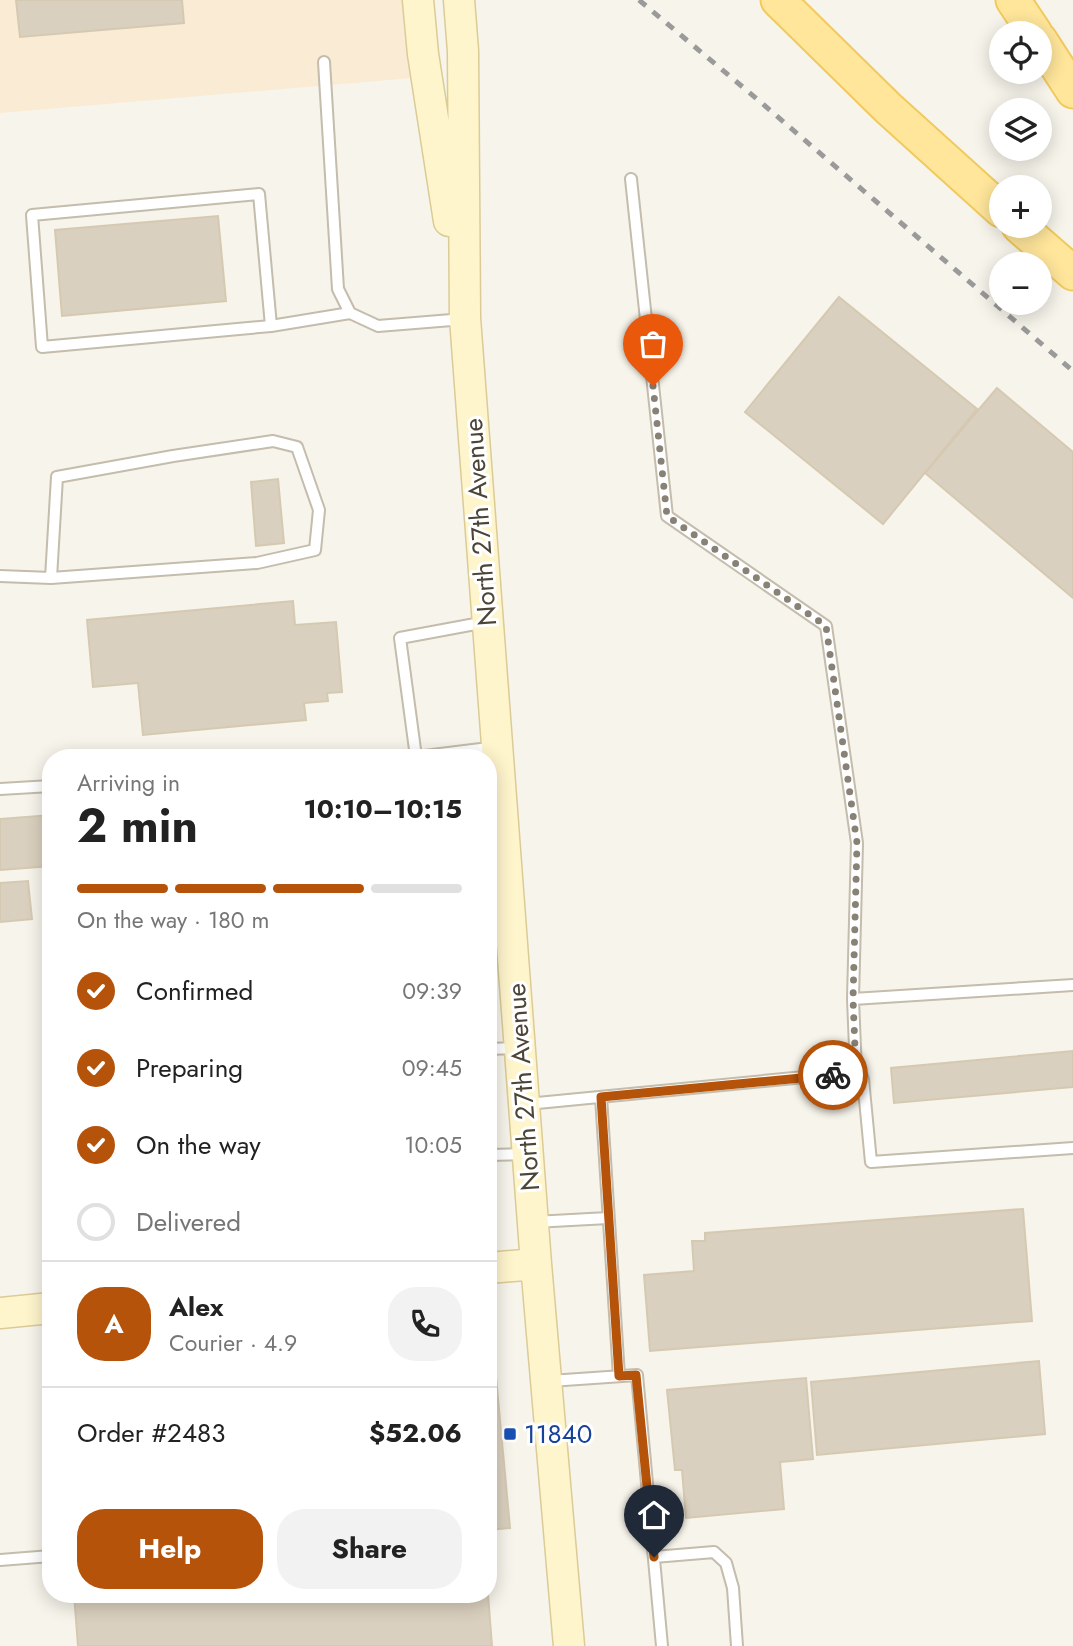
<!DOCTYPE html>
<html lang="en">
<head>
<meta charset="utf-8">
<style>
	body { margin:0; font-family:Jost,sans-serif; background:#f2f2f2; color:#222; height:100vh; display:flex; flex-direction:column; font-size:26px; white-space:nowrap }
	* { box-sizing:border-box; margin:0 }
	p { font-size:23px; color:#767676 }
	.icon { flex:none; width:38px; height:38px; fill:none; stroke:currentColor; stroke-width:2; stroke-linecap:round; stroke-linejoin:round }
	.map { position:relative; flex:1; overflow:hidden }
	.side { position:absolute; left:42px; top:749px; width:455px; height:854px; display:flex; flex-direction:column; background:#fff; border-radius:28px; box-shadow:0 4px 18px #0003 }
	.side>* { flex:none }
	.fabs { position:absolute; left:989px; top:21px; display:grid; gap:14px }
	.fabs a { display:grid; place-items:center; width:63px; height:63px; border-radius:50%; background:#fff; box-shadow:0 4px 18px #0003; font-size:35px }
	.pin { position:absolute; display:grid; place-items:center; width:60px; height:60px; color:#fff; margin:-72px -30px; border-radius:50% 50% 50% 0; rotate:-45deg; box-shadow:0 0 7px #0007 }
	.pin .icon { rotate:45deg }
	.courier { position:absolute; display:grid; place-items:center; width:70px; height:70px; margin:-35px; border:5px solid #b45309; border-radius:50%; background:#fff; color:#222; box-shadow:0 2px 9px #0007 }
	.overview em { font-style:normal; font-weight:700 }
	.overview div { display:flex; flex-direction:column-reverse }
	.overview { display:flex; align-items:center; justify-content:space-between; height:119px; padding:0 35px }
	h1 { font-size:46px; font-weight:700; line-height:52px }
	.bar { display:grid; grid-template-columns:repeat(4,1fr); gap:10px 7px; align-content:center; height:84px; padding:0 35px }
	.bar i { height:9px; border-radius:5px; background:#e0e0e0 }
	.bar .selected { background:#b45309 }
	.bar p { grid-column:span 4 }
	.line { display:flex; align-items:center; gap:18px; padding:0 35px; border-top:2px solid #e0e0e0 }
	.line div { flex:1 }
	.round { display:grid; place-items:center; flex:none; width:74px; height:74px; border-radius:28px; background:#f2f2f2 }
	ol { padding:0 35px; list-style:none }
	li { display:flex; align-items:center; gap:21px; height:77px }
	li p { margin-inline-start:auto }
	li .icon { padding:7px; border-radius:50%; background:#b45309; color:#fff; stroke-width:4 }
	li:last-child { color:#767676 }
	li i { width:38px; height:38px; border:4px solid #e0e0e0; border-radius:50% }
	.cta { display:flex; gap:14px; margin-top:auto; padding:14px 35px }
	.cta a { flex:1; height:80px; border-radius:28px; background:#b45309; color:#fff; font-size:28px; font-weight:700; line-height:80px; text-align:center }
	.cta a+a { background:#f2f2f2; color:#222 }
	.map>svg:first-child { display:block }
	.commercial { fill:#faebd5 }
	.building { fill:#dad0bf; stroke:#d6c9b1; stroke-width:2 }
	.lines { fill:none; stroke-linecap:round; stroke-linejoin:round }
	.lane-casing { stroke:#c4bcac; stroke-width:14 }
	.secondary-casing { stroke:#dbcb96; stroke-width:33 }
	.primary-casing { stroke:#f1ca5e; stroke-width:37 }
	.lane { stroke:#fff; stroke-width:10 }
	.secondary { stroke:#fff5cc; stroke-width:30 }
	.primary { stroke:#ffe69b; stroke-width:33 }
	.rail { stroke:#9a9a9a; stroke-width:5; stroke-dasharray:9 9; stroke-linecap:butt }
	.done { stroke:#888276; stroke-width:7; stroke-dasharray:0 12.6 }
	.route { stroke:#b45309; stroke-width:9 }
	.transit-dot { fill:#1a4fb4; stroke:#fff; stroke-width:2.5 }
	.labels { text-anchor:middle; stroke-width:6; stroke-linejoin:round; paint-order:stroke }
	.street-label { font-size:26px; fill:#4c4537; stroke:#fff }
	.transit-label { font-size:26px; fill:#164399; stroke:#fff; text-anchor:start }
</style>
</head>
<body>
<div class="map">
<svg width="1073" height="1646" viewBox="0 0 1073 1646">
	<rect width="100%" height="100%" fill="#f7f4eb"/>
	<path class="commercial" d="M0,0h406l6,78 -412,35z"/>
	<path class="building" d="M16,0h166l2,23 -164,14z
		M218,216l8,85 -164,15 -7,-86z
		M839,297l138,112 -94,115 -138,-112z
		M997,388l76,64v146l-148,-125z
		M278,479l6,64 -28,3 -5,-64z
		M293,601l2,24 41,-3 6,70 -15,1 1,8 -24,2 2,17 -163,15 -5,-52 -45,4 -6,-67z
		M51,815v51l-51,4v-51z
		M51,880v65h-1l-6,-64z
		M28,881l4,38 -32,3v-39z
		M1073,1051v36l-179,16 -3,-35z
		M1023,1209l9,112 -382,30 -6,-76 50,-4 -2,-30h13v-8z
		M488,1331l4,3 18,194 -22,2z
		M1039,1361l6,73 -228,21 -6,-73z
		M806,1378l7,81 -33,3 4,47 -98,9 -4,-48h-7l-8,-80z
		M74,1594h414l4,52h-414z"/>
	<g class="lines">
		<defs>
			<path id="lane" d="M324,62l14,227 12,24 28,13 86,-7
				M631,179l36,337 159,110 31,217 -4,156
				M271,326l-12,-132 -227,21 10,132 229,-21 79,-13
				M0,576l51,2 206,-15 58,-13 4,-40 -22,-63 -24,-6 -100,15 -116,21 -6,101
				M416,757l81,-10
				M406,758l10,-1 -16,-119 86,-16
				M0,789l51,-3
				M488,1049l29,-1
				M856,1072l-3,-73 220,-14
				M601,1097l18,279
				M527,1104l329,-32 5,2 2,5 8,83 202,-14
				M488,1155l39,-1
				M534,1222l74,-4
				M550,1381l87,-6 25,271
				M654,1557l60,-5 12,11 7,25 4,58
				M0,1560l51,-4"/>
			<path id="secondary" d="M418,0l5,54 26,167
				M459,0l4,51 2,267 71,946 33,382
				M488,1268l48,-4
				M0,1313l51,-5"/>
			<path id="primary" d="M778,0l110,108 113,102
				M1013,0l22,33
				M1040,40l33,51
				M1019,226l54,47"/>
		</defs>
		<use href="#lane" class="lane-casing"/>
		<use href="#secondary" class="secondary-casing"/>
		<use href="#primary" class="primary-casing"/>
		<use href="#lane" class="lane"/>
		<use href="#secondary" class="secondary"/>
		<use href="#primary" class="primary"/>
		<path class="rail" d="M639,0l118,99 316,272"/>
	</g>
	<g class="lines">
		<path class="done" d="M653,386l14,130 159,110 31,217 -4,156 3,73 -23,3"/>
		<path class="route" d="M654,1557l-18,-182 -17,1 -18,-279 232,-22"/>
	</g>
	<rect class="transit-dot" x="503" y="1427" width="14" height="14" rx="3.5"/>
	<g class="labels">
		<g class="street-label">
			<text transform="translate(480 522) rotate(-94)" y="9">North 27th Avenue</text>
			<text transform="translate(523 1087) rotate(-94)" y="9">North 27th Avenue</text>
		</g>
		<g class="transit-label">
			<text x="524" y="1443">11840</text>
		</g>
	</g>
</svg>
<div class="fabs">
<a><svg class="icon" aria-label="locate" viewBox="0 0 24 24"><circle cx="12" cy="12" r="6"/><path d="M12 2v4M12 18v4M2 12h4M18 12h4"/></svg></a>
<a><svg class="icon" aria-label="layers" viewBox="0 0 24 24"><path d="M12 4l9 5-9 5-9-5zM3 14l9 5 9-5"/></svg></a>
<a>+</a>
<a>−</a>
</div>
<div class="pin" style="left:653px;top:386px;background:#ea580c"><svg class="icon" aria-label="bag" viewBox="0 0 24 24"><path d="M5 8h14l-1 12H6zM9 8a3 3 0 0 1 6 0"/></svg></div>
<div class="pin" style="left:654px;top:1557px;background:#1f2937"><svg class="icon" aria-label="home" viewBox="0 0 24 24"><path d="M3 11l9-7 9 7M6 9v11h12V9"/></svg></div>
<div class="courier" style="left:833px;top:1075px"><svg class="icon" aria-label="bike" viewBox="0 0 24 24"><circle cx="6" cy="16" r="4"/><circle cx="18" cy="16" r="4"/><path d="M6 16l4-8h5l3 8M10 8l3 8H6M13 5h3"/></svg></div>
<section class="side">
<div class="overview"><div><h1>2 min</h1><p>Arriving in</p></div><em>10:10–10:15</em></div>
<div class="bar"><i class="selected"></i><i class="selected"></i><i class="selected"></i><i></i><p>On the way · 180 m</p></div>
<ol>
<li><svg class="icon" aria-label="check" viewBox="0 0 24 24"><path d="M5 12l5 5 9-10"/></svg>Confirmed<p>09:39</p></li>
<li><svg class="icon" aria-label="check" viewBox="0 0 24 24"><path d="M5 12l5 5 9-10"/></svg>Preparing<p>09:45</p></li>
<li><svg class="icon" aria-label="check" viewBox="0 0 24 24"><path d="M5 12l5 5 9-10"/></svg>On the way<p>10:05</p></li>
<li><i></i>Delivered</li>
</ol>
<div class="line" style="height:126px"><b class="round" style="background:#b45309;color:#fff">A</b><div><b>Alex</b><p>Courier · 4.9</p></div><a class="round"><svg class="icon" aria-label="phone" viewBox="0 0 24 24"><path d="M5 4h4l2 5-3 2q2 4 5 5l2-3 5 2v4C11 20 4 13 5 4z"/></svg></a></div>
<div class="line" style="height:91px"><div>Order #2483</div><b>$52.06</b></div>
<div class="cta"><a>Help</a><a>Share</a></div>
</section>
</div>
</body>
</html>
